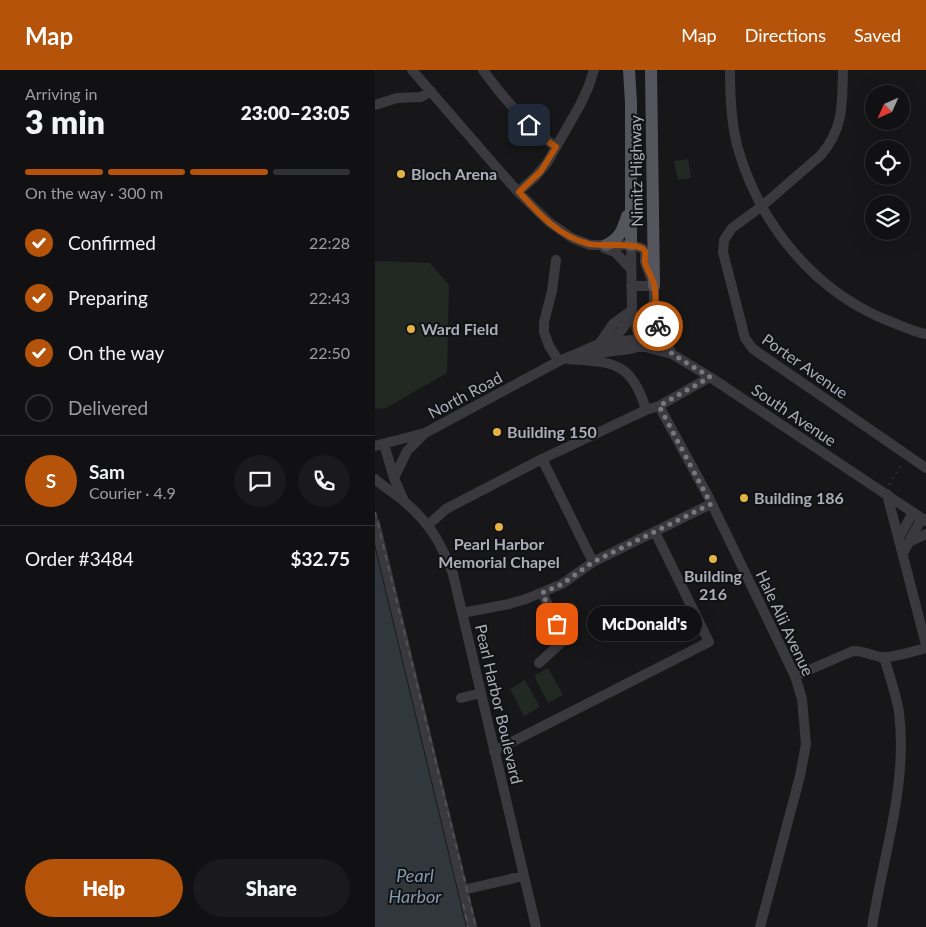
<!DOCTYPE html>
<html lang="en">
<head>
<meta charset="utf-8">
<style>
	body { margin:0; font-family:Lato,sans-serif; background:#1a1a1c; color:#f1f3f6; height:100vh; display:flex; flex-direction:column; font-size:19px; white-space:nowrap }
	* { box-sizing:border-box; margin:0 }
	p { font-size:16px; color:#9c9da0 }
	.icon { flex:none; width:28px; height:28px; fill:none; stroke:currentColor; stroke-width:2; stroke-linecap:round; stroke-linejoin:round }
	.map { position:relative; flex:1; overflow:hidden }
	.side { display:flex; flex-direction:column; background:#111113; width:375px }
	.side>* { flex:none }
	.needle { width:32px; rotate:225deg }
	.buttons { position:absolute; left:490px; top:15px; display:grid; gap:10px }
	.buttons a { display:grid; place-items:center; width:45px; height:45px; border-radius:50%; background:#111113; box-shadow:0 5px 20px #0002,0 0 0 1px #303133; font-size:25px }
	.pin { position:absolute; display:grid; place-items:center; width:42px; height:42px; color:#fff; margin:-21px; border-radius:10px; box-shadow:0 2px 8px #0006 }
	.courier { position:absolute; display:grid; place-items:center; width:50px; height:50px; margin:-25px; border:4px solid #b45309; border-radius:50%; background:#fff; color:#222; box-shadow:0 1px 6px #0007 }
	.bubble { position:absolute; height:35px; border-radius:18px; background:#111113; box-shadow:0 5px 20px #0002,0 0 0 1px #303133; font-size:16px; font-weight:800; line-height:35px; text-align:center }
	.summary em { font-style:normal; font-weight:800 }
	.summary div { display:flex; flex-direction:column-reverse }
	.summary { display:flex; align-items:center; justify-content:space-between; height:85px; padding:0 25px }
	h1 { font-size:32px; font-weight:800; line-height:38px }
	.bar { display:grid; grid-template-columns:repeat(4,1fr); gap:8px 5px; align-content:center; height:60px; padding:0 25px }
	.bar i { height:6px; border-radius:4px; background:#303133 }
	.bar .on { background:#b45309 }
	.bar p { grid-column:span 4 }
	.line { display:flex; align-items:center; gap:12px; padding:0 25px; border-top:1px solid #303133 }
	.line div { flex:1 }
	.round { display:grid; place-items:center; flex:none; width:52px; height:52px; border-radius:26px; background:#1a1a1c }
	ol { padding:0 25px; list-style:none }
	li { display:flex; align-items:center; gap:15px; height:55px }
	li p { margin-inline-start:auto }
	li .icon { padding:5px; border-radius:50%; background:#b45309; color:#fff; stroke-width:4 }
	li:last-child { color:#9c9da0 }
	li i { width:28px; height:28px; border:2px solid #303133; border-radius:50% }
	.action { display:flex; gap:10px; margin-top:auto; padding:10px 25px }
	.action a { flex:1; height:58px; border-radius:30px; background:#b45309; color:#fff; font-size:20px; font-weight:800; line-height:58px; text-align:center }
	.action a+a { background:#1a1a1c; color:#f1f3f6 }
	header { display:flex; align-items:center; gap:30px; box-sizing:border-box; height:70px; padding:0 25px; background:#b45309; color:#fff }
	header strong { font-size:24px }
	nav { display:flex; gap:28px; margin-inline-start:auto; font-size:18px }
	main { display:flex; flex:1; min-height:0 }
	.map>svg:first-child { display:block }
	.green { fill:#222923 }
	.water { fill:#30383e }
	.lines { fill:none; stroke-linecap:round; stroke-linejoin:round }
	.path { stroke:#3f4045; stroke-width:1; stroke-dasharray:2.5 4; stroke-linecap:butt }
	.minor { stroke:#39393e; stroke-width:10 }
	.major { stroke:#55565d; stroke-width:12 }
	.rail { stroke:#505157; stroke-width:2; stroke-dasharray:6 5; stroke-linecap:butt }
	.done { stroke:#777980; stroke-width:5; stroke-dasharray:0 9 }
	.route { stroke:#b45309; stroke-width:6 }
	.poi-dot { fill:#e4b344; stroke:#121214; stroke-width:2 }
	.labels { text-anchor:middle; stroke-width:4; stroke-linejoin:round; paint-order:stroke }
	.street-label { font-size:16px; fill:#aaaeb8; stroke:#121214 }
	.poi-label { font-size:16px; font-weight:bold; fill:#aaaeb8; stroke:#121214; text-anchor:start }
	.water-label { font-size:18px; font-style:italic; fill:#849ab0; stroke:#121214 }
</style>
</head>
<body>
<header>
<strong>Map</strong>
<nav><a>Map</a><a>Directions</a><a>Saved</a></nav>
</header>
<main>
<section class="side">
<div class="summary"><div><h1>3 min</h1><p>Arriving in</p></div><em>23:00–23:05</em></div>
<div class="bar"><i class="on"></i><i class="on"></i><i class="on"></i><i></i><p>On the way · 300 m</p></div>
<ol>
<li><svg class="icon" aria-label="check" viewBox="0 0 24 24"><path d="M5 12l5 5 9-10"/></svg>Confirmed<p>22:28</p></li>
<li><svg class="icon" aria-label="check" viewBox="0 0 24 24"><path d="M5 12l5 5 9-10"/></svg>Preparing<p>22:43</p></li>
<li><svg class="icon" aria-label="check" viewBox="0 0 24 24"><path d="M5 12l5 5 9-10"/></svg>On the way<p>22:50</p></li>
<li><i></i>Delivered</li>
</ol>
<div class="line" style="height:90px"><b class="round" style="background:#b45309;color:#fff">S</b><div><b>Sam</b><p>Courier · 4.9</p></div><a class="round"><svg class="icon" aria-label="chat" viewBox="0 0 24 24"><path d="M4 5h16v11H9l-5 4z"/></svg></a><a class="round"><svg class="icon" aria-label="phone" viewBox="0 0 24 24"><path d="M5 4h4l2 5-3 2q2 4 5 5l2-3 5 2v4C11 20 4 13 5 4z"/></svg></a></div>
<div class="line" style="height:65px"><div>Order #3484</div><b>$32.75</b></div>
<div class="action"><a>Help</a><a>Share</a></div>
</section>
<div class="map">
<svg width="551" height="857" viewBox="0 0 551 857">
	<rect width="100%" height="100%" fill="#171719"/>
	<path class="green" d="M313,89l3,19 -13,2 -4,-19z
		M0,191l55,2 19,22 -2,88 -61,35 -11,1z
		M173,598l15,27 -15,8 -14,-27z
		M150,610l15,27 -16,9 -14,-27z"/>
	<path class="water" d="M0,478l91,379h-91z"/>
	<g class="lines">
		<path class="path" d="M514,415l13,-22"/>
		<path class="minor" d="M37,0l106,122 31,30 23,16 18,7h41l11,3 3,4v10l9,24v16l3,20 15,32
			M108,0c21,29 44,56 73,77
			M355,0c0,25 1,51 7,75 22,80 79,149 157,178 10,4 21,9 32,11
			M468,0c-1,34 1,58 -22,85l-59,51 -30,22 -8,12 -1,12 22,86 8,11 173,119
			M0,35l22,-7 24,-1 10,-6
			M143,122l17,-15 12,-14 33,-58 8,-17 6,-18
			M256,175l1,65 9,36
			M229,178l11,4 16,17
			M181,190l-4,31 -8,31v10l5,14 10,15
			M256,216h23
			M234,270c13,-6 17,-16 23,-29
			M224,274l14,-20 19,-14
			M266,276c7,-14 6,-29 12,-42
			M208,285l47,-6 11,-3
			M193,289c44,3 64,2 78,51
			M284,336l49,90 87,180 7,23 4,45 -6,32 -40,151
			M9,374l10,34 10,23
			M0,376l50,-13 134,-72 40,-17 33,-4 9,6 31,8 38,23 216,144
			M167,389l51,103
			M19,408l13,-27 17,-17
			M0,409c10,9 21,15 31,24 25,22 35,40 47,71l83,353
			M512,424l39,151
			M0,453l97,404
			M53,455l18,-16 96,-50 104,-49 13,-4 51,-29
			M524,468l14,-26
			M534,472l17,-8
			M528,483l19,-35
			M87,543l47,-9 17,-5 36,-15 31,-22 118,-58
			M164,593l26,-24 -23,-46
			M420,606l58,-25c10,0 19,4 28,6 14,1 32,-6 45,-9
			M86,628l20,-5
			M119,681l215,-109 -54,-110
			M88,820l60,-14
			M497,857c11,-71 36,-142 27,-215 -3,-19 -10,-37 -15,-55"/>
		<path class="major" d="M254,0l2,32v143
			M276,0l3,216
			M231,175c14,-6 17,-16 21,-29"/>
		<path class="rail" d="M0,442l101,415
			M88,834l5,23"/>
	</g>
	<g class="lines">
		<path class="done" d="M182,554l-15,-31 20,-9 31,-22 118,-58 -52,-98 51,-29 -38,-23 -14,-28"/>
		<path class="route" d="M154,55l10,10 17,12 -15,24 -22,21c19,21 40,45 70,52 10,3 51,-3 56,7 1,4 -1,8 0,12 2,7 7,14 9,21 3,12 0,28 4,42"/>
	</g>
	<g class="poi-dot">
		<circle cx="26" cy="104" r="5"/>
		<circle cx="36" cy="259" r="5"/>
		<circle cx="122" cy="362" r="5"/>
		<circle cx="369" cy="428" r="5"/>
		<circle cx="124" cy="457" r="5"/>
		<circle cx="338" cy="489" r="5"/>
	</g>
	<g class="labels">
		<g class="street-label">
			<text transform="translate(261 101) rotate(-91)" y="6">Nimitz Highway</text>
			<text transform="translate(430 296) rotate(35)" y="6">Porter Avenue</text>
			<text transform="translate(90 325) rotate(-28)" y="6">North Road</text>
			<text transform="translate(419 345) rotate(34)" y="6">South Avenue</text>
			<text transform="translate(410 553) rotate(65)" y="6">Hale Alii Avenue</text>
			<text transform="translate(124 634) rotate(77)" y="6">Pearl Harbor Boulevard</text>
		</g>
		<g class="poi-label">
			<text x="36" y="110">Bloch Arena</text>
			<text x="46" y="265">Ward Field</text>
			<text x="132" y="368">Building 150</text>
			<text x="379" y="434">Building 186</text>
			<text x="124" y="480" text-anchor="middle">Pearl Harbor<tspan x="124" dy="18">Memorial Chapel</tspan></text>
			<text x="338" y="512" text-anchor="middle">Building<tspan x="338" dy="18">216</tspan></text>
		</g>
		<g class="water-label">
			<text x="40" y="812">Pearl<tspan x="40" dy="21">Harbor</tspan></text>
		</g>
	</g>
</svg>
<div class="buttons">
<a><svg class="needle" viewBox="-14 -14 28 28"><path d="M0-13l5 13h-10z" fill="#e53935"/><path d="M0 13l5-13h-10z" fill="#9c9da0"/></svg></a>
<a><svg class="icon" aria-label="locate" viewBox="0 0 24 24"><circle cx="12" cy="12" r="6"/><path d="M12 2v4M12 18v4M2 12h4M18 12h4"/></svg></a>
<a><svg class="icon" aria-label="layers" viewBox="0 0 24 24"><path d="M12 4l9 5-9 5-9-5zM3 14l9 5 9-5"/></svg></a>
</div>
<div class="pin" style="left:182px;top:554px;background:#ea580c"><svg class="icon" aria-label="bag" viewBox="0 0 24 24"><path d="M5 8h14l-1 12H6zM9 8a3 3 0 0 1 6 0"/></svg></div>
<div class="pin" style="left:154px;top:55px;background:#1f2937"><svg class="icon" aria-label="home" viewBox="0 0 24 24"><path d="M3 11l9-7 9 7M6 9v11h12V9"/></svg></div>
<div class="courier" style="left:283px;top:256px"><svg class="icon" aria-label="bike" viewBox="0 0 24 24"><circle cx="6" cy="16" r="4"/><circle cx="18" cy="16" r="4"/><path d="M6 16l4-8h5l3 8M10 8l3 8H6M13 5h3"/></svg></div>
<div class="bubble" style="left:212px;top:536px;width:115px">McDonald's</div>
</div>
</main>
</body>
</html>
